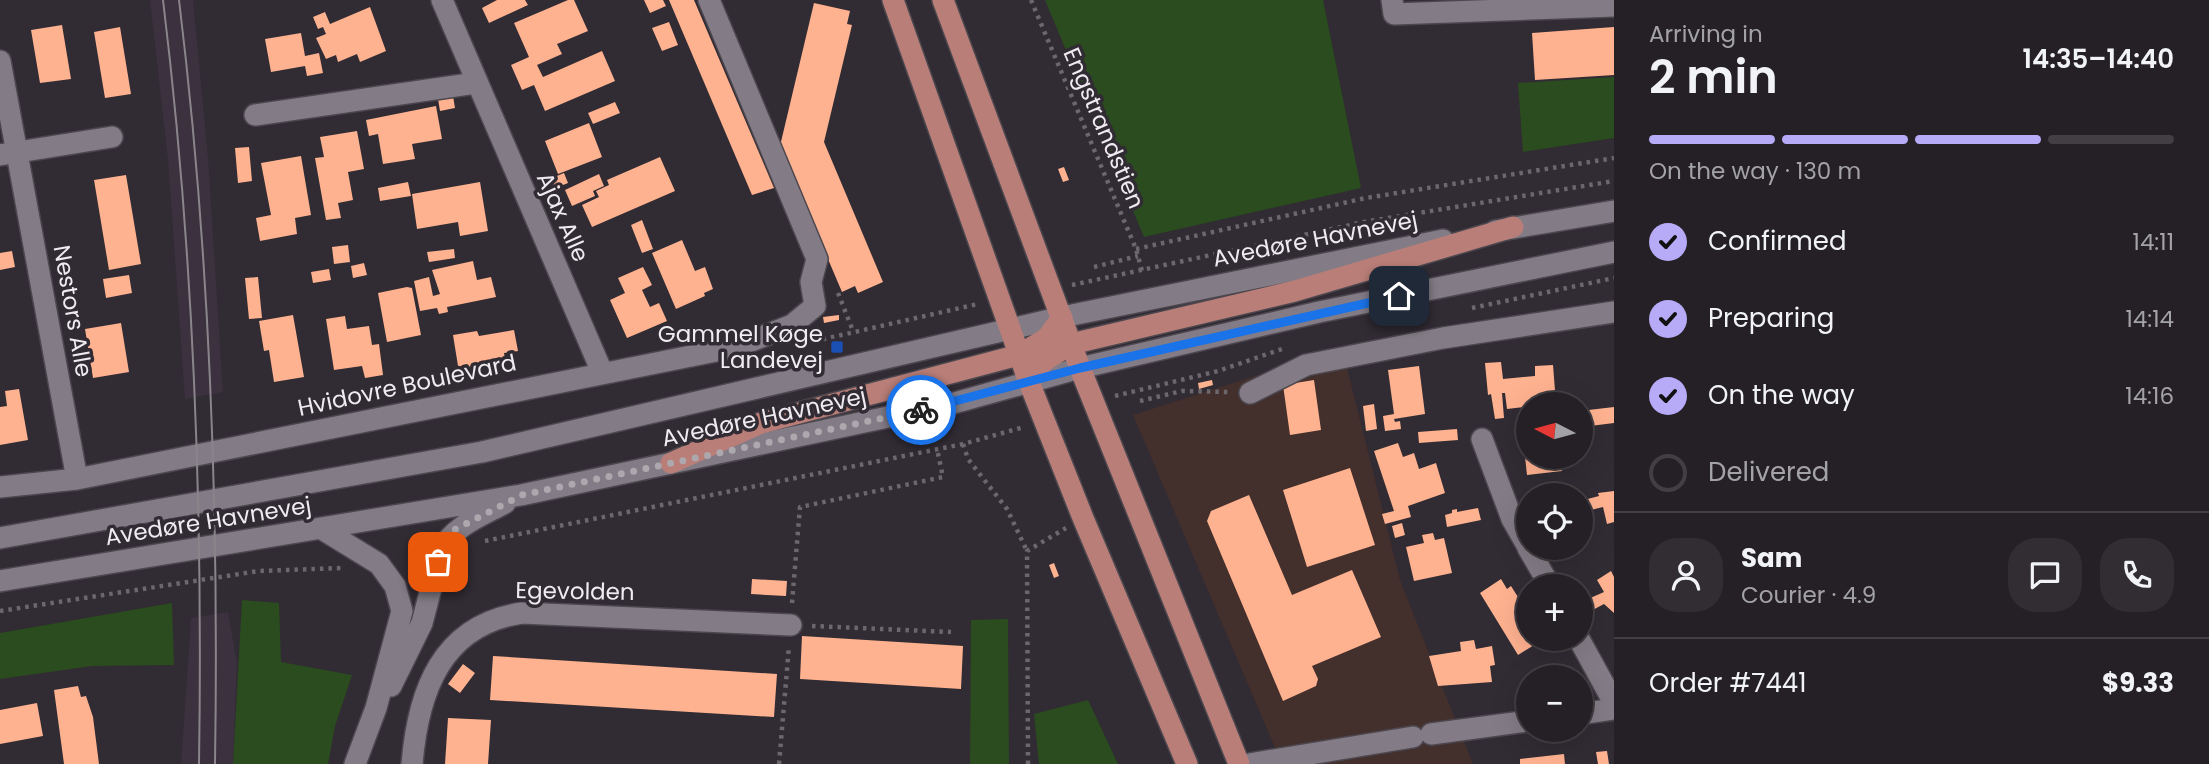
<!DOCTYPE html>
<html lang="en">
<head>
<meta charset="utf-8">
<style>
	body { margin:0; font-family:Poppins,sans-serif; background:#312d32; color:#f1f3f6; height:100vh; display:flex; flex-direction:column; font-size:26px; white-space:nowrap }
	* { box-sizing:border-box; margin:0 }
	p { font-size:23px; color:#a3a3a7 }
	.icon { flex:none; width:38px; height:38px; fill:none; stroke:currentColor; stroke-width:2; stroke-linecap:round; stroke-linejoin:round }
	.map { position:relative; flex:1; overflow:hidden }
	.side { display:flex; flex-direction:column; background:#252026; width:595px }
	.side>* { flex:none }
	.needle { width:46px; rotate:276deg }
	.controls { position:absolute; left:1516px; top:392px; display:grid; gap:14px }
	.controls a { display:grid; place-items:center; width:77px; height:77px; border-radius:50%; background:#252026; box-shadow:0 7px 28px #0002,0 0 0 2px #423e43; font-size:35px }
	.pin { position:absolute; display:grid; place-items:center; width:60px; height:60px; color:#fff; margin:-30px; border-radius:14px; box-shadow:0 4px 10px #0006 }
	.courier { position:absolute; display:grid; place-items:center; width:70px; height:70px; margin:-35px; border:5px solid #1a73e8; border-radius:50%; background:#fff; color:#222; box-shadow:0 2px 9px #0007 }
	.head em { font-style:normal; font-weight:600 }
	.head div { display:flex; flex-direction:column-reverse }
	.head { display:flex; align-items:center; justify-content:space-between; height:119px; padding:0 35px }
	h1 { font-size:46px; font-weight:600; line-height:52px }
	.bar { display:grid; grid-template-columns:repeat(4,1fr); gap:10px 7px; align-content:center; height:84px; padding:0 35px }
	.bar i { height:9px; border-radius:5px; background:#423e43 }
	.bar .current { background:#b7abf8 }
	.bar p { grid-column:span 4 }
	.line { display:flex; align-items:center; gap:18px; padding:0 35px; border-top:2px solid #423e43 }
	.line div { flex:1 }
	.round { display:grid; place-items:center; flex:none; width:74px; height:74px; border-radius:28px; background:#312d32 }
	ol { padding:0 35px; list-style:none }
	li { display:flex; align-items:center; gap:21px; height:77px }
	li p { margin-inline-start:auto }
	li .icon { padding:7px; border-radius:50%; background:#b7abf8; color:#111; stroke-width:4 }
	li:last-child { color:#a3a3a7 }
	li i { width:38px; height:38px; border:4px solid #423e43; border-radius:50% }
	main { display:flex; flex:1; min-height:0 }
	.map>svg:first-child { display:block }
	.commercial { fill:#432f2c }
	.built { fill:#3b313f }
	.green { fill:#2a4c1e }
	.building { fill:#ffb290 }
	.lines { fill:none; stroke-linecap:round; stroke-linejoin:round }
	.minor-casing { stroke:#4c474e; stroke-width:24 }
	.major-casing { stroke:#4c474e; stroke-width:24 }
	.path { stroke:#6c666d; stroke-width:4.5; stroke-dasharray:3.5 5; stroke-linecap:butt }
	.minor { stroke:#837c86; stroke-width:21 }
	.major { stroke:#b97e78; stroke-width:21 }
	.tram { stroke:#8a858b; stroke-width:2 }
	.done { stroke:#aca8ae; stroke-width:7; stroke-dasharray:0 12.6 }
	.route { stroke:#1a73e8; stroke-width:9 }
	.transit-dot { fill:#1a4fb4; stroke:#312b33; stroke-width:2.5 }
	.labels { text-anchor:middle; stroke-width:7; stroke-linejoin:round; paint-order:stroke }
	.street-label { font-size:23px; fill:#efebf0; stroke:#312b33 }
	.poi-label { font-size:23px; fill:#efebf0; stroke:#312b33; text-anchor:end }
</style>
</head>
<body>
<main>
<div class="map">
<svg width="1614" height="764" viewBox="0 0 1614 764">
	<rect width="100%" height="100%" fill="#312b33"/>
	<path class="commercial" d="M1342,348l58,232 73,184h-191l-149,-349z"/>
	<path class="built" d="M150,0h43l15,157 15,235 -38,7 -17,-239z
		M228,612l9,51 -4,101h-52l10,-146z"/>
	<path class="green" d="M1045,0h278l38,188 -217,49z
		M1614,77v61l-91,14 -5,-69z
		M242,600l37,3 2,59 71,13 -17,51 -7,38h-95z
		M172,603l2,62 -82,1 -92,13v-46z
		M1008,619l1,145h-39l1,-144z
		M1088,700l30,64h-79l-5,-50z"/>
	<path class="building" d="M525,0l3,5 -39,18 -7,-15 15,-8z
		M568,0h6l14,31 -31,13 5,10 -25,11 6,12 59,-26 13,30 -70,30 -11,-26 -12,5 -11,-25 18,-8 -15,-34z
		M644,0h19l3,6 -16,7z
		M669,0h25l80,188 -22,7z
		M814,3l36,8 -3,13 5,1 -28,117 59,140 -25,11 -3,-7 -13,6 -62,-146z
		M370,7l16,44 -26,11 -3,-8 -19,8 -2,-7 -10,4 -10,-21 10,-4 -3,-7 -5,2 -5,-12 12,-5 5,12z
		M669,22l9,23 -16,6 -10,-23z
		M62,25l9,54 -31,4 -9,-53z
		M120,27l11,67 -26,4 -11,-66z
		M1614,27v48l-79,5 -3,-47z
		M301,33l4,23 14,-3 4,20 -16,3 -2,-10 -34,6 -6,-33z
		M453,96l2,12 -15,3 -2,-12z
		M615,102l5,11 -27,11 -5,-11z
		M436,106l6,33 -30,5 3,15 -32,5 -5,-30 -9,2 -3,-16z
		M589,123l13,34 -44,17 -13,-33z
		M357,131l7,38 -16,3 5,28 -15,3 3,15 -15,2 -11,-62 9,-1 -4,-20z
		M249,147l3,34 -14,2 -3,-35z
		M301,156l10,59 -16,3 2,16 -37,7 -4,-23 15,-3 -10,-52z
		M660,157l15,34 -83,36 -10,-22 17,-8 -3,-6 13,-6 -2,-5z
		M1064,167l5,13 -6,2 -5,-13z
		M564,173l4,10 -17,7 -4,-10z
		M599,174l5,12 -11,5 2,5 -23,10 -7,-16z
		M126,175l15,89 -32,6 -15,-90z
		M408,182l3,14 -31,5 -2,-13z
		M480,182l8,49 -28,5 -2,-14 -41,7 -5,-35z
		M642,220l11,29 -11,4 -11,-28z
		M682,240l13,31 10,-4 8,22 -9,4 1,3 -29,13 -24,-56z
		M348,245l2,17 -16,2 -2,-17z
		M454,249l1,9 -26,4 -2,-10z
		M12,251l3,16 -15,3v-17z
		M473,261l4,19 14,-3 5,20 -49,10 1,5 -9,2 -2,-6 -17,3 -6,-30 15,-4 4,19 7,-2 -8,-24z
		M364,263l3,12 -14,3 -2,-12z
		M643,267l9,18 -10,5 8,17 9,-4 8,18 -40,17 -17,-38 15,-7 -7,-15z
		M329,269l2,11 -18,3 -2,-11z
		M129,275l3,18 -26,5 -3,-19z
		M258,277l4,41 -13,1 -4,-41z
		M407,287l5,1 9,47 -34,7 -9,-49z
		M293,315l11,62 -30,5 -5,-32 -5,1 -5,-30z
		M839,315v5l-15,3 -1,-6z
		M345,316l2,13 22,-3 3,19 7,-1 4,31 -18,3 -3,-12 -28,4 -8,-51z
		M121,323l8,49 -36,6 -8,-49z
		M514,330l4,21 -14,2 2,11 -47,8 -6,-37 24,-4 2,5z
		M1501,362l2,17 32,-3v-10l18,-1 3,38 -49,6 -2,-16h-3l2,25 -9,1 -4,-25 -3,1 -3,-32z
		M1419,366l6,48 -31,5 1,3 5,-1 1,8 -16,2 -2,-15 11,-2 -6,-44z
		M1212,380l1,5 -14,4 -1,-6z
		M1314,380l7,50 -31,5 -7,-50z
		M19,389l9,51 -28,5v-38l7,-1 -2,-15z
		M1374,404l3,25 -11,2 -3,-25z
		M1614,407v16l-32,4 3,26 -5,1v-43z
		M1528,428v29h33l1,14 -35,4 -5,-46z
		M1457,429l1,11 -39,3 -1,-11z
		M1398,443l5,14 11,-4 5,16 17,-6 9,30 -37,13 3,11 -26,7 -3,-10 12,-3 -20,-60z
		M1350,468l25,77 -68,22 -24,-77z
		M1614,491v31l-7,2 -4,-17 -16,4 5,18 -12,4v-32l19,-5 -1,-3z
		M1249,495l43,100 60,-25 29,67 -69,29 6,13 -2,7 -33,15 -76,-180 4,-10z
		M1478,508l3,12 -34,7 -2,-12 7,-2v-3l5,-1v3z
		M1402,523l3,12 -10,3 -3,-12z
		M1433,533l2,7 9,-2 8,35 -38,8 -8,-34 18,-4 -2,-8z
		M1054,563l5,13 -5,2 -5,-13z
		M1611,571l3,6v36l-10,-9 -17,9 -6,-11 23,-10 -7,-12z
		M752,579l35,2 -1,15 -35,-2z
		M1501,579l6,10 4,-3 17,27v26h16l-26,16 -38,-62z
		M802,636l161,10 -2,43 -161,-10z
		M1474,640l2,9 16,-3 3,19 -5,1 2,16 -54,4 -9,-30 32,-5 -1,-9z
		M493,656l284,18 -3,43 -284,-17z
		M463,664l12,9 -15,20 -12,-9z
		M78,686l3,11 5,-1 7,21 6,47h-35l-10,-74z
		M37,703l6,33 -43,8v-34z
		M448,718l43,2 -3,44h-43z
		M1607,751l2,13h-11l-2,-12z
		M1564,754l1,10h-45v-5z"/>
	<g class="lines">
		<defs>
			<path id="minor" d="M442,0l160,372
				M1392,0l2,14 220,-8
				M0,61l77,418
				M255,115l221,-32
				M0,155l112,-18
				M1495,231l119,-20
				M1250,393l56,-28 137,-27 171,-26
				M1482,439l30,80 16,28
				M0,487l77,-8 659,-132 56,-22 23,-19 -4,-24 6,-23 -108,-259
				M322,529l57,35 16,22 7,25 -26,97 -21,56
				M0,538l482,-86 580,-135 381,-77
				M1528,548l22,38
				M0,581l521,-86 433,-92 126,-35 239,-56 295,-60
				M1579,639l35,64
				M391,686l31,-63 19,-73c14,-25 40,-34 64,-47
				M1580,714l34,-5
				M1431,734l97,-13
				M412,764c6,-72 29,-139 110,-151l269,12
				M1249,764l164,-27"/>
			<path id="major" d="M893,0l136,382 54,136 104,246
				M943,0l137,368 159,396
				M1029,382l15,-21 27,-17 224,-53 218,-64
				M671,463l90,-40 258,-68 28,-17 15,-21"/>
		</defs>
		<use href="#minor" class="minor-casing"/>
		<use href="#major" class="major-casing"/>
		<path class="path" d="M1031,0l105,249 6,22
			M1136,249l230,-51 248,-40
			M1094,267l44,-11
			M1072,285l292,-63 250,-41
			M838,293l15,38
			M1472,308l142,-30
			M806,343l172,-39
			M1115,396l103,-25 67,-23
			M1140,401l42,-10 47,1
			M963,444l5,15 39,50 20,42
			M485,541l478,-97 61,-17
			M792,603l8,-96 143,-30 -6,-28
			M0,611l259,-40 83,-3
			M812,626l139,6
			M779,764l10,-118
			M1028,764l-1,-213 39,-23"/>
		<use href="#minor" class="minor"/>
		<use href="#major" class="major"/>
		<path class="tram" d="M163,0c31,253 40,509 36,764
			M179,0c31,253 40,509 36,764"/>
	</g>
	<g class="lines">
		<path class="done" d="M438,562l3,-12 13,-20 68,-35 399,-85"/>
		<path class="route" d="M921,410l159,-42 319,-72"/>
	</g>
	<rect class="transit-dot" x="830" y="340" width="14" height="14" rx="3.5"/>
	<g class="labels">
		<g class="street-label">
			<text transform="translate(1104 128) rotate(67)" y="8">Engstrandstien</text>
			<text transform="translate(563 217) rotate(66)" y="8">Ajax Alle</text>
			<text transform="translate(1315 239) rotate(-11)" y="8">Avedøre Havnevej</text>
			<text transform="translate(73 311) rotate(80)" y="8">Nestors Alle</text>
			<text transform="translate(407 385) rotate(-12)" y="8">Hvidovre Boulevard</text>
			<text transform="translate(764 417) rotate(-12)" y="8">Avedøre Havnevej</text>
			<text transform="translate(208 521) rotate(-9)" y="8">Avedøre Havnevej</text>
			<text transform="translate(575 591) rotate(1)" y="8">Egevolden</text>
		</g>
		<g class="poi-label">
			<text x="823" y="342">Gammel Køge<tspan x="823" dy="26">Landevej</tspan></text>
		</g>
	</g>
</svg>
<div class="controls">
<a><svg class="needle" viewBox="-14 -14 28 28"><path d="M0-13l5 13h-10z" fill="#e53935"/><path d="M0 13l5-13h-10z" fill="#a3a3a7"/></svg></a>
<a><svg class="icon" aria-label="locate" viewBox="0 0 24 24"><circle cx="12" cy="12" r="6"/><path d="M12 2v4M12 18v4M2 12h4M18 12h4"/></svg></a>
<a>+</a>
<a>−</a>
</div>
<div class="pin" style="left:438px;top:562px;background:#ea580c"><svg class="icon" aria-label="bag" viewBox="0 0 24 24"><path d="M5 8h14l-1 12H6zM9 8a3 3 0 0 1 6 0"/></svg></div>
<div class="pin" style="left:1399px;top:296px;background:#1f2937"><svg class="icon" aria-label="home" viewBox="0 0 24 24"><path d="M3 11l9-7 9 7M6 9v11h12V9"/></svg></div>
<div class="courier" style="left:921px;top:410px"><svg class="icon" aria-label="bike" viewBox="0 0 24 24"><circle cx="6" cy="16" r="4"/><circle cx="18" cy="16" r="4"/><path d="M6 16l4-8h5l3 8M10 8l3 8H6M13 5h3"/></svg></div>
</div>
<section class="side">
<div class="head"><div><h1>2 min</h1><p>Arriving in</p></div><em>14:35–14:40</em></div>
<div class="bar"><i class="current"></i><i class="current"></i><i class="current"></i><i></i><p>On the way · 130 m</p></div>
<ol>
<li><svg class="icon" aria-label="check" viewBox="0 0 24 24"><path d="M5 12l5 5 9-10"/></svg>Confirmed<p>14:11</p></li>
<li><svg class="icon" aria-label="check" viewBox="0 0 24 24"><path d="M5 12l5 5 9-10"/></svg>Preparing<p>14:14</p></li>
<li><svg class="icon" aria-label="check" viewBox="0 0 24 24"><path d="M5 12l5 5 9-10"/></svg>On the way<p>14:16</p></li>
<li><i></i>Delivered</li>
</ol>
<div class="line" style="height:126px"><a class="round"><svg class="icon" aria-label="person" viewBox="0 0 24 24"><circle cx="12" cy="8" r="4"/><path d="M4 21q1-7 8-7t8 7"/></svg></a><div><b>Sam</b><p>Courier · 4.9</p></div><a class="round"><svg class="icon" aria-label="chat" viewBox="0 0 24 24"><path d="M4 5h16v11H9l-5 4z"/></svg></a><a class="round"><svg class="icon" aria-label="phone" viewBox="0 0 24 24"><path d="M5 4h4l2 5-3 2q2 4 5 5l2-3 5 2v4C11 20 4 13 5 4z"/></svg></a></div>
<div class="line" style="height:91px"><div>Order #7441</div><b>$9.33</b></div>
</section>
</main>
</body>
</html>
